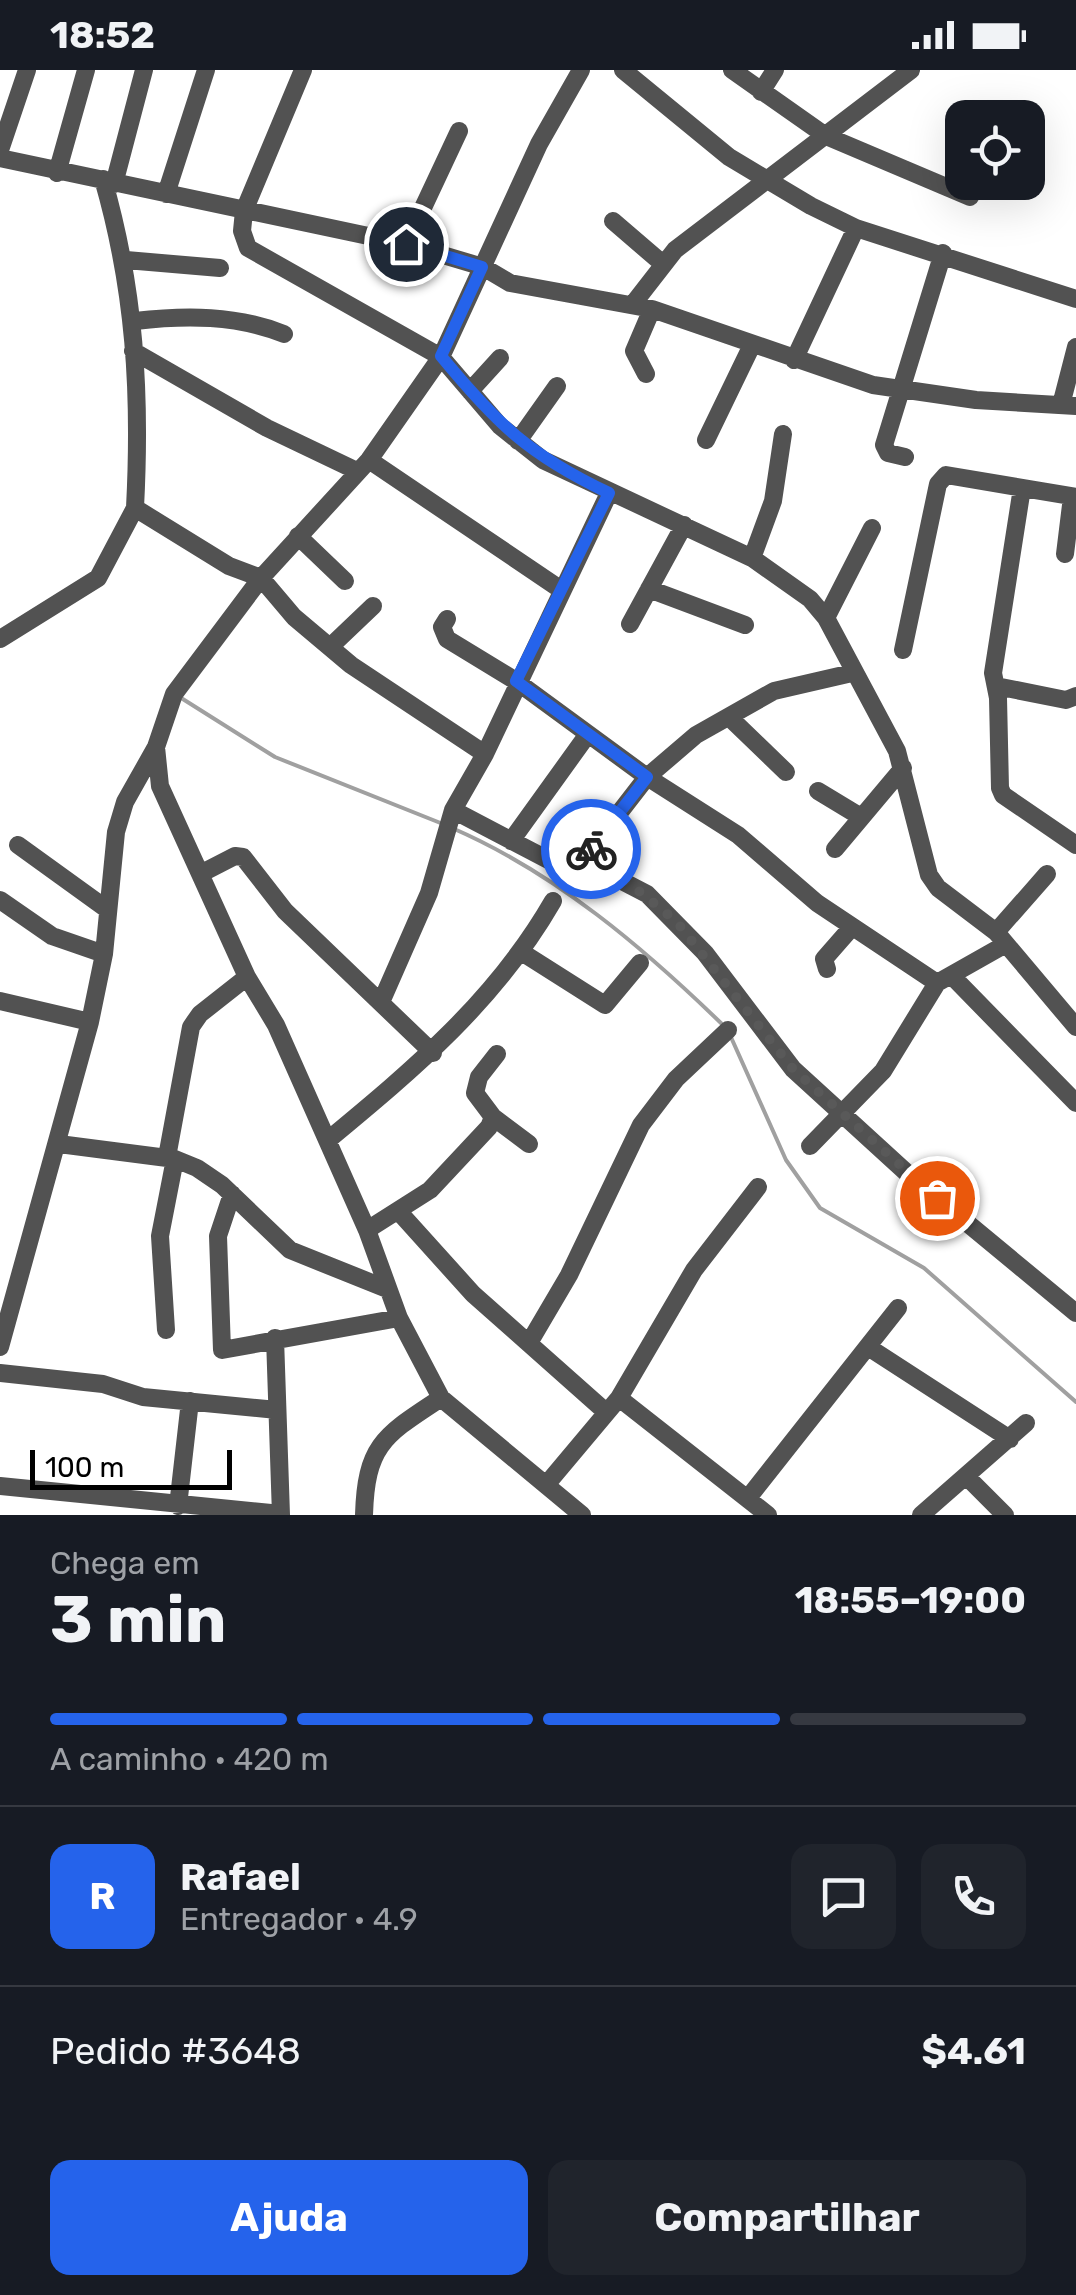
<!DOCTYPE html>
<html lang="pt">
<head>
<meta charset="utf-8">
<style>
	body { margin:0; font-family:Rubik,sans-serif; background:#20242c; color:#f1f3f6; height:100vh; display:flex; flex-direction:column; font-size:38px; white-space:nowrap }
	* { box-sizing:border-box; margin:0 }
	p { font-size:32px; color:#9ea1a6 }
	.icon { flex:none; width:55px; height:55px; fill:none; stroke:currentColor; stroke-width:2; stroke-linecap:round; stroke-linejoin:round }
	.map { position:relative; height:1445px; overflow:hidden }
	.sheet { display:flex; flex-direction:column; background:#171b24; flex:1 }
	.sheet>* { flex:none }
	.tools { position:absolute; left:945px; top:30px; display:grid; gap:20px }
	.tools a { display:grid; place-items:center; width:100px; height:100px; border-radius:20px; background:#171b24; box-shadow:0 10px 40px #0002; font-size:50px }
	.scale { position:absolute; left:30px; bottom:25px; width:202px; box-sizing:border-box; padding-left:10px; border:5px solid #000; border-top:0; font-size:28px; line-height:35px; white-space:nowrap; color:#000; -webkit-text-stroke:8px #fff; paint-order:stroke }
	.pin { position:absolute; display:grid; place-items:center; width:85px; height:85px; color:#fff; margin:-42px; border:5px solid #fff; border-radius:50%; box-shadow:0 2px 10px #0007 }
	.courier { position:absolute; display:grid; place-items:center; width:100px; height:100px; margin:-50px; border:8px solid #2563eb; border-radius:50%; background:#fff; color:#222; box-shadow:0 2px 12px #0007 }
	.head em { font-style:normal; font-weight:700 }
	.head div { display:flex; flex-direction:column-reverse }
	.head { display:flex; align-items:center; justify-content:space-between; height:170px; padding:0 50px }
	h1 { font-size:65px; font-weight:700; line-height:75px }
	.bar { display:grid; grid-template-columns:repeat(4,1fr); gap:15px 10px; align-content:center; height:120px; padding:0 50px }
	.bar i { height:12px; border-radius:8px; background:#363941 }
	.bar .active { background:#2563eb }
	.bar p { grid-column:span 4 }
	.line { display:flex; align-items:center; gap:25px; padding:0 50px; border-top:2px solid #363941 }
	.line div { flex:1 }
	.round { display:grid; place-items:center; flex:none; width:105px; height:105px; border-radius:20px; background:#20242c }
	.primary-button { display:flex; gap:20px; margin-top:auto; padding:20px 50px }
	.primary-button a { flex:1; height:115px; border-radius:20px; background:#2563eb; color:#fff; font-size:40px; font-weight:700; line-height:115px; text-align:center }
	.primary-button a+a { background:#20242c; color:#f1f3f6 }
	.status { display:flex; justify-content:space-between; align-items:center; height:70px; padding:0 50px; background:#171b24; direction:ltr }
	.status svg { height:28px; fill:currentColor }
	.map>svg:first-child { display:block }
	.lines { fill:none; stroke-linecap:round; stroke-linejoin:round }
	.stream { stroke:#a0a0a0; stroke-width:4 }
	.minor { stroke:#525252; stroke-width:18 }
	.done { stroke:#595959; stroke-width:10; stroke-dasharray:0 18 }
	.route { stroke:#2563eb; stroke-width:12 }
</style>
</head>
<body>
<div class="status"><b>18:52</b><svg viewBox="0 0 49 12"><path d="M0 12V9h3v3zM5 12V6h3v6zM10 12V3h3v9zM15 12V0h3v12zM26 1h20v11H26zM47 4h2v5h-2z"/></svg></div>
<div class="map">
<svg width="1076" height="1445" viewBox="0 0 1076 1445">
	<rect width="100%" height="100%" fill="#fff"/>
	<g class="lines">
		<path class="stream" d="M178,626l97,61 168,67
			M452,758c104,45 192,120 273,199
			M730,965l56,125 34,48 104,60 152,134"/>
		<path class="minor" d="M303,0l-59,141 -2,20 6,17 193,109 59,69 43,34 209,98 58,41 16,19 71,133 32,124 9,13 58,44 80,95
			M623,0l106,87 82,49 45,22 220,71
			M732,0l94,66 144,61
			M761,22l14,-22
			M0,80l27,-80
			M0,88l406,86 77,23 27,16 142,26 221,76 103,15 100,6
			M57,103l29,-103
			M103,109c32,111 38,214 32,329l94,58 32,12 33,39 57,48 134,89
			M114,114l30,-114
			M166,124l40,-124
			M613,151l50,43
			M406,174l53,-113
			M126,190l94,8
			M633,234l42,-54 236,-180
			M135,251c51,-6 101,-6 149,13
			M133,281l134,77 90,43
			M794,290l62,-132
			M646,304l-12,-23 18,-42
			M470,321l30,-33
			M1061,335l15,-58
			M706,370l46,-95
			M518,371l39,-55
			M905,387l-17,-4 -4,-8 59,-192
			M369,390l191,129
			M1022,418l-29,185 5,25 2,90 3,7 73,50
			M298,466l47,45
			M1065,484l7,-57
			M752,488l21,-57 10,-67
			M649,519l96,36
			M826,548l46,-90
			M447,549l-5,8 5,12 69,42 131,96 49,-42 78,-44 78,-18
			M630,554l54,-99
			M0,569l98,-61 37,-70
			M331,576l42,-40
			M903,580l35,-166 8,-9 130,22
			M996,616l70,14 10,-4
			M729,647l57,55
			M156,677l4,39 87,191 29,48 91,205 32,88 42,80 141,117
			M818,721l43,26
			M453,740l107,56 35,1 52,27 58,59 88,116 115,105 168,139
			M511,771l77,-107
			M18,775l90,65
			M835,779l68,-81
			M578,796l69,-89 91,58 79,68 120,80
			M200,804l35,-18 8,1 42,54 148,142
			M0,830l52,36 52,18
			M996,862l51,-58
			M523,883l82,52 35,-42
			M827,899l-3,-10 28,-32
			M951,905l125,128
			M382,930l47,-107 24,-83 32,-56 124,-261
			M0,931l90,21
			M493,1047l36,27
			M328,1070c87,-72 168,-140 225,-239
			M59,1074l116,15 22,9 25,17 68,65 97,39
			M810,1076l73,-75 54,-88 69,-39
			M167,1087l24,-130 9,-13 47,-37
			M232,1124l-14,42 4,114 177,-32
			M400,1143l73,81 133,118
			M367,1160l63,-40 59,-63 4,-10 -18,-24 4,-16 18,-23
			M166,1260l-6,-94 15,-77
			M275,1268l6,177
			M529,1273l40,-68 72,-150 35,-46 52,-49
			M0,1277l90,-325 14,-68 12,-122 9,-30 31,-55 18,-53 87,-116 108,-118 72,-103 98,-213 42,-74
			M868,1277l142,92
			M0,1303l103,11 40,13 134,13
			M619,1328l149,117
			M968,1408l37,37
			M546,1415l73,-87 75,-128 64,-83
			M0,1416l281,28
			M748,1428l150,-190
			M178,1436l12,-105
			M364,1445c2,-71 21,-80 77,-117
			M921,1445l105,-92"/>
	</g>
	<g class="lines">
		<path class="done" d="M591,779l-13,17h17l30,14 51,41 117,148 144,129"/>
		<path class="route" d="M406,174l76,23 -41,89c56,68 88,99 168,137l-93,188 131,96 -56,72"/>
	</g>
</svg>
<div class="tools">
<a><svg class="icon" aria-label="locate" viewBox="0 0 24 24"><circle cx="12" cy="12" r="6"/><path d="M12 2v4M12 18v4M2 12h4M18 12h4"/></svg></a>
</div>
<div class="scale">100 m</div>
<div class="pin" style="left:937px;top:1128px;background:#ea580c"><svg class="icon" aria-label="bag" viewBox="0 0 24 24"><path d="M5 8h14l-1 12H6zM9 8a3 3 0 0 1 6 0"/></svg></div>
<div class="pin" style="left:406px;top:174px;background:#1f2937"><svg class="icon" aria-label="home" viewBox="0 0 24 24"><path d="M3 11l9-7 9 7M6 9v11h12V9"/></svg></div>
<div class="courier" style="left:591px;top:779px"><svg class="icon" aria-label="bike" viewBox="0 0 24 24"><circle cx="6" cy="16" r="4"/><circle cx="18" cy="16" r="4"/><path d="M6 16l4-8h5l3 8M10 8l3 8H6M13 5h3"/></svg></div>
</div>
<section class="sheet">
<div class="head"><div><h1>3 min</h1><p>Chega em</p></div><em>18:55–19:00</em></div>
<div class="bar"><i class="active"></i><i class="active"></i><i class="active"></i><i></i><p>A caminho · 420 m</p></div>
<div class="line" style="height:180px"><b class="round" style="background:#2563eb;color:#fff">R</b><div><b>Rafael</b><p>Entregador · 4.9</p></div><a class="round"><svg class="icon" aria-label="chat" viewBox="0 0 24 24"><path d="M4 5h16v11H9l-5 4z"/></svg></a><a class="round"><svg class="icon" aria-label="phone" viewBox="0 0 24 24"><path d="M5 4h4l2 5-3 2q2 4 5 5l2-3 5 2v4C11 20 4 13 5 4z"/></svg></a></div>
<div class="line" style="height:130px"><div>Pedido #3648</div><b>$4.61</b></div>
<div class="primary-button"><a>Ajuda</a><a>Compartilhar</a></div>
</section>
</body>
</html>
